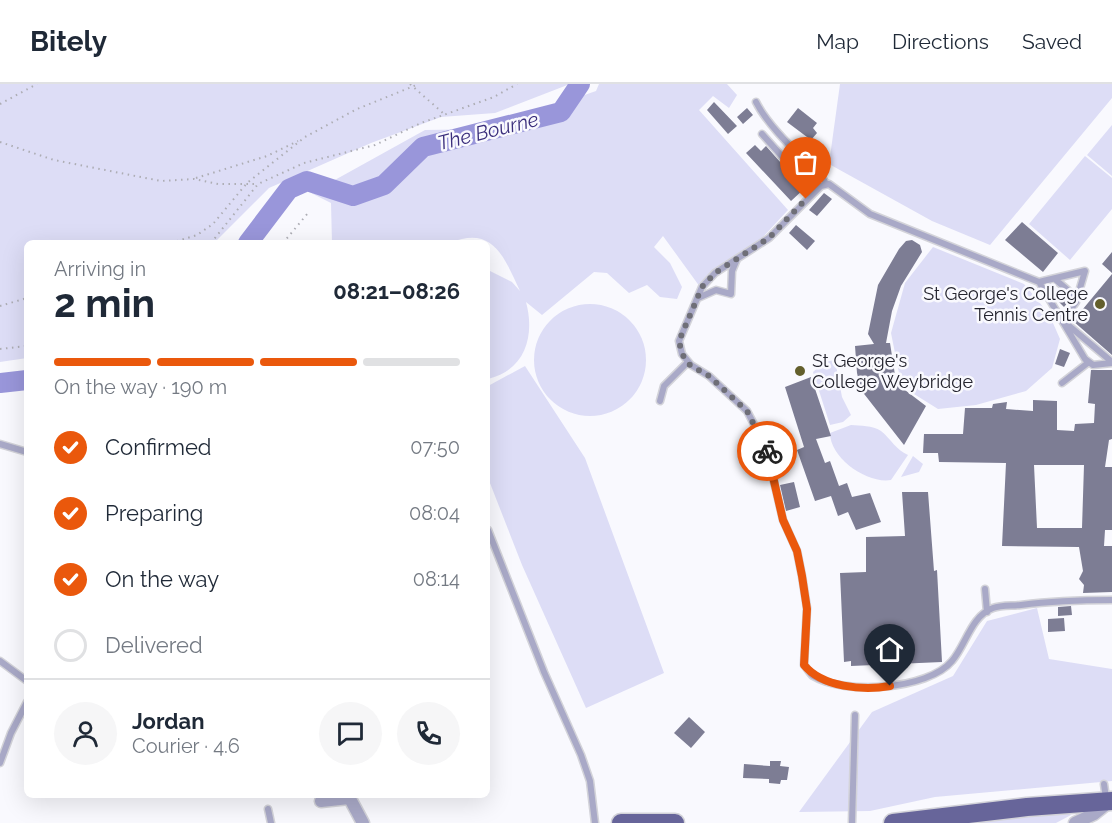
<!DOCTYPE html>
<html lang="en">
<head>
<meta charset="utf-8">
<style>
	body { margin:0; font-family:Raleway,sans-serif; background:#f6f6f7; color:#1f2937; height:100vh; display:flex; flex-direction:column; font-size:22px; white-space:nowrap }
	* { box-sizing:border-box; margin:0 }
	p { font-size:20px; color:#747a83 }
	.icon { flex:none; width:33px; height:33px; fill:none; stroke:currentColor; stroke-width:2; stroke-linecap:round; stroke-linejoin:round }
	.map { position:relative; flex:1; overflow:hidden }
	.details { position:absolute; left:24px; top:156px; width:466px; height:558px; display:flex; flex-direction:column; background:#fff; border-radius:9px; box-shadow:0 6px 24px #0002 }
	.details>* { flex:none }
	.pin { position:absolute; display:grid; place-items:center; width:51px; height:51px; color:#fff; margin:-62px -26px; border-radius:50% 50% 50% 0; rotate:-45deg; box-shadow:0 0 6px #0007 }
	.pin .icon { rotate:45deg }
	.courier { position:absolute; display:grid; place-items:center; width:60px; height:60px; margin:-30px; border:4px solid #ea580c; border-radius:50%; background:#fff; color:#222; box-shadow:0 2px 8px #0007 }
	.summary em { font-style:normal; font-weight:700 }
	.summary div { display:flex; flex-direction:column-reverse }
	.summary { display:flex; align-items:center; justify-content:space-between; height:102px; padding:0 30px }
	h1 { font-size:39px; font-weight:700; line-height:45px }
	.bar { display:grid; grid-template-columns:repeat(4,1fr); gap:9px 6px; align-content:center; height:72px; padding:0 30px }
	.bar i { height:8px; border-radius:4px; background:#e0e1e3 }
	.bar .active { background:#ea580c }
	.bar p { grid-column:span 4 }
	.line { display:flex; align-items:center; gap:15px; padding:0 30px; border-top:2px solid #e0e1e3 }
	.line div { flex:1 }
	.round { display:grid; place-items:center; flex:none; width:63px; height:63px; border-radius:32px; background:#f6f6f7 }
	ol { padding:0 30px; list-style:none }
	li { display:flex; align-items:center; gap:18px; height:66px }
	li p { margin-inline-start:auto }
	li .icon { padding:6px; border-radius:50%; background:#ea580c; color:#fff; stroke-width:4 }
	li:last-child { color:#747a83 }
	li i { width:33px; height:33px; border:3px solid #e0e1e3; border-radius:50% }
	header { display:flex; align-items:center; gap:36px; box-sizing:border-box; height:84px; padding:0 30px; background:#fff; border-bottom:2px solid #e0e1e3 }
	header strong { font-size:28px }
	nav { display:flex; gap:33px; margin-inline-start:auto; font-size:21px }
	.map>svg:first-child { display:block }
	.green { fill:#ddddf6 }
	.lines { fill:none; stroke-linecap:round; stroke-linejoin:round }
	.river { stroke:#9996da; stroke-width:20 }
	.building { fill:#7d7d94; fill-rule:evenodd }
	.lane-casing { stroke:#d3d3d9; stroke-width:9 }
	.street-casing { stroke:#d3d3d9; stroke-width:15 }
	.primary-casing { stroke:#d3d3d9; stroke-width:21 }
	.path { stroke:#adadb4; stroke-width:2; stroke-dasharray:1.5 4.5; stroke-linecap:butt }
	.lane { stroke:#a9a9c7; stroke-width:6 }
	.street { stroke:#a9a9c7; stroke-width:12 }
	.primary { stroke:#67659a; stroke-width:18 }
	.done { stroke:#6f6f77; stroke-width:6; stroke-dasharray:0 10.8 }
	.route { stroke:#ea580c; stroke-width:8 }
	.poi-dot { fill:#635f2c; stroke:#f9f9fe; stroke-width:2 }
	.labels { text-anchor:middle; stroke-width:5; stroke-linejoin:round; paint-order:stroke }
	.poi-label { font-size:18px; fill:#25252f; stroke:#f9f9fe; text-anchor:end }
	.water-label { font-size:20px; font-style:italic; fill:#3a2e7c; stroke:#f9f9fe }
</style>
</head>
<body>
<header>
<strong>Bitely</strong>
<nav><a>Map</a><a>Directions</a><a>Saved</a></nav>
</header>
<div class="map">
<svg width="1112" height="739" viewBox="0 0 1112 739">
	<rect width="100%" height="100%" fill="#f9f9fe"/>
	<path class="green" d="M0,0h570l-75,29 -54,4 -70,26 -102,45 -55,55h-187v115l-27,4z
		M599,0h128l10,11 -8,13 -16,-12 -14,14 89,100 -27,29 -56,40 -5,8 -37,-51 -9,11 16,16 12,24 -5,12 -17,-2 -13,-12 -18,8 -22,-20 -13,-1 -52,43 -16,-13c9,33 0,68 -38,77v-109l24,12 8,9c-16,-34 -27,-66 -70,-48h-118l-1,-40 -26,-13 28,-9 92,-51 62,-1 109,-38z
		M840,0h272v14l-122,147 -58,-24 -103,-57z
		M1112,41v51l-25,-21z
		M1085,72l27,22v31l-42,51 -41,-36z
		M933,163l91,37 25,30 11,25 -8,29 -26,23 -50,14 -38,4 -24,-15 -15,-21 -8,-40 14,-50z
		M534 276a56 56 0 1 1 112 0a56 56 0 1 1-112 0Z
		M835,276l7,37 9,18 -8,7 -13,3 -17,-53 11,-10z
		M525,282l60,92 79,215 -78,35 -64,-143 -34,-87v-92z
		M851,341c10,1 21,0 30,6 10,8 15,19 27,24l-17,25c-24,4 -61,-22 -61,-47z
		M913,372l10,8 -4,8 -18,5z
		M1037,524l12,51 63,10v112l-177,16 -65,14 -71,1 73,-100 81,-36 34,-55z
		M1063,723l8,8 -15,8h-137z"/>
	<g class="lines">
		<path class="river" d="M248,159l41,-54 18,-8 46,15 31,-11 39,-38 138,-35 19,-28
			M0,299l27,-3"/>
	</g>
	<path class="building" d="M714,18l23,24 -9,8 -21,-24z
		M747,24l6,7 -10,9 -6,-7z
		M798,24l19,15 -4,5 4,5 -6,7 -24,-18z
		M755,61l6,6 5,-5 38,43 -13,12 -45,-48z
		M824,109l8,6 -15,17 -8,-6z
		M1022,138l36,31 -15,19 -38,-32z
		M796,141l19,16 -8,9 -18,-17z
		M912,156l8,5 2,7 -21,34 -9,25 -6,32h4l5,32 6,12 25,19 -22,39 -43,-55 -4,-17 -2,-27 19,-2 -6,-10 10,-49 21,-36 7,-8z
		M1112,168v21l-10,-9z
		M1112,190v81l-39,-34z
		M1063,209l8,6 -7,8 -8,-8z
		M1060,265l10,4 -6,14 -9,-3z
		M1091,286h21v69l-3,1 -4,27h7v63h-7l-1,16h8v46l-29,1 1,-8 -5,-6 4,-8 -4,-24 -77,-1 4,-83 -67,-1 -1,-9h-15l1,-19h39l2,-26h27l1,-4 14,-2 -1,7 27,2v-11l24,1v29l17,1 1,-7 19,-1 1,-19 -7,-1zM1034,381h50l-2,63h-45z
		M811,293l20,59 -15,3 9,24 5,-2 9,25 8,-3 5,14 18,-4 11,29 -25,8 -8,-18 -10,4 -7,-20 -16,5 -18,-51 7,-3 -19,-60z
		M794,398l6,25 -14,4 -6,-26z
		M902,408h26l6,79 3,-1 5,92 -91,4v-5l-7,1 -4,-89 26,-1v-35l39,-1z
		M1071,522l1,9 -14,1v-9z
		M1064,534l1,13 -17,1v-13z
		M689,633l16,15 -14,16 -17,-15z
		M770,677h11l-1,5 9,1 -2,13h-6l-1,4 -11,-1v-4l-26,-1 1,-14 26,2z"/>
	<g class="lines">
		<defs>
			<path id="lane" d="M756,18c10,20 32,42 48,58 8,8 18,14 22,24
				M762,50l52,58
				M1056,196l21,18
				M1039,198l46,-11 -9,31 -13,18
				M698,214l18,-8 15,4 1,-23 5,-12
				M1068,241l44,37
				M1112,279l-19,2 -8,-6 -46,-77 -169,-68 -41,-30 -8,2 -52,52 -54,35 -13,14 -23,54 3,13 9,11 18,11 38,35 19,36 17,73 14,31 5,25 5,32 -3,57c3,3 6,9 9,11 31,19 115,14 139,-15 14,-16 19,-45 41,-53 8,-3 19,-2 28,-3 31,-4 60,-5 91,-5
				M1062,299l27,-21
				M660,317l4,-15 24,-24
				M0,360l27,8
				M488,446l56,142 37,83 9,26 5,42
				M985,505l2,23
				M0,577l27,20
				M0,679l11,-30 16,-31
				M1104,700l2,14
				M268,725l3,14
				M852,739l3,-108"/>
			<path id="street" d="M348,711l15,28
				M321,717l28,-3
				M1075,739l19,-9 15,-12"/>
			<path id="primary" d="M621,739h54
				M893,739l134,-16 85,-6"/>
		</defs>
		<use href="#lane" class="lane-casing"/>
		<use href="#street" class="street-casing"/>
		<use href="#primary" class="primary-casing"/>
		<path class="path" d="M410,0l34,30
			M0,20l37,-20
			M0,58l54,18 107,21 33,-2 24,5h40
			M196,94l71,-22 31,-15
			M171,159l26,-8 16,-11 34,-41 58,-46 52,-28 62,-25
			M211,159l47,-59 46,-21 71,-18 46,-22 73,-26 23,-13
			M283,159l25,-30
			M0,222l27,-8
			M0,265l27,-3"/>
		<use href="#lane" class="lane"/>
		<use href="#street" class="street"/>
		<use href="#primary" class="primary"/>
	</g>
	<g class="lines">
		<path class="done" d="M767,367l-20,-40 -38,-35 -19,-11 -8,-11 -3,-13 23,-54 13,-14 54,-35 37,-39"/>
		<path class="route" d="M767,367l16,69 14,31 5,25 5,33 -3,56c18,22 59,26 86,21"/>
	</g>
	<g class="poi-dot">
		<circle cx="1100" cy="220" r="6"/>
		<circle cx="800" cy="287" r="6"/>
	</g>
	<g class="labels">
		<g class="poi-label">
			<text x="1088" y="216">St George's College<tspan x="1088" dy="21">Tennis Centre</tspan></text>
			<text x="812" y="283" text-anchor="start">St George's<tspan x="812" dy="21">College Weybridge</tspan></text>
		</g>
		<g class="water-label">
			<text transform="translate(488 47) rotate(-14)" y="7">The Bourne</text>
		</g>
	</g>
</svg>
<div class="pin" style="left:806px;top:115px;background:#ea580c"><svg class="icon" aria-label="bag" viewBox="0 0 24 24"><path d="M5 8h14l-1 12H6zM9 8a3 3 0 0 1 6 0"/></svg></div>
<div class="pin" style="left:890px;top:602px;background:#1f2937"><svg class="icon" aria-label="home" viewBox="0 0 24 24"><path d="M3 11l9-7 9 7M6 9v11h12V9"/></svg></div>
<div class="courier" style="left:767px;top:367px"><svg class="icon" aria-label="bike" viewBox="0 0 24 24"><circle cx="6" cy="16" r="4"/><circle cx="18" cy="16" r="4"/><path d="M6 16l4-8h5l3 8M10 8l3 8H6M13 5h3"/></svg></div>
<section class="details">
<div class="summary"><div><h1>2 min</h1><p>Arriving in</p></div><em>08:21–08:26</em></div>
<div class="bar"><i class="active"></i><i class="active"></i><i class="active"></i><i></i><p>On the way · 190 m</p></div>
<ol>
<li><svg class="icon" aria-label="check" viewBox="0 0 24 24"><path d="M5 12l5 5 9-10"/></svg>Confirmed<p>07:50</p></li>
<li><svg class="icon" aria-label="check" viewBox="0 0 24 24"><path d="M5 12l5 5 9-10"/></svg>Preparing<p>08:04</p></li>
<li><svg class="icon" aria-label="check" viewBox="0 0 24 24"><path d="M5 12l5 5 9-10"/></svg>On the way<p>08:14</p></li>
<li><i></i>Delivered</li>
</ol>
<div class="line" style="height:108px"><a class="round"><svg class="icon" aria-label="person" viewBox="0 0 24 24"><circle cx="12" cy="8" r="4"/><path d="M4 21q1-7 8-7t8 7"/></svg></a><div><b>Jordan</b><p>Courier · 4.6</p></div><a class="round"><svg class="icon" aria-label="chat" viewBox="0 0 24 24"><path d="M4 5h16v11H9l-5 4z"/></svg></a><a class="round"><svg class="icon" aria-label="phone" viewBox="0 0 24 24"><path d="M5 4h4l2 5-3 2q2 4 5 5l2-3 5 2v4C11 20 4 13 5 4z"/></svg></a></div>
</section>
</div>
</body>
</html>
